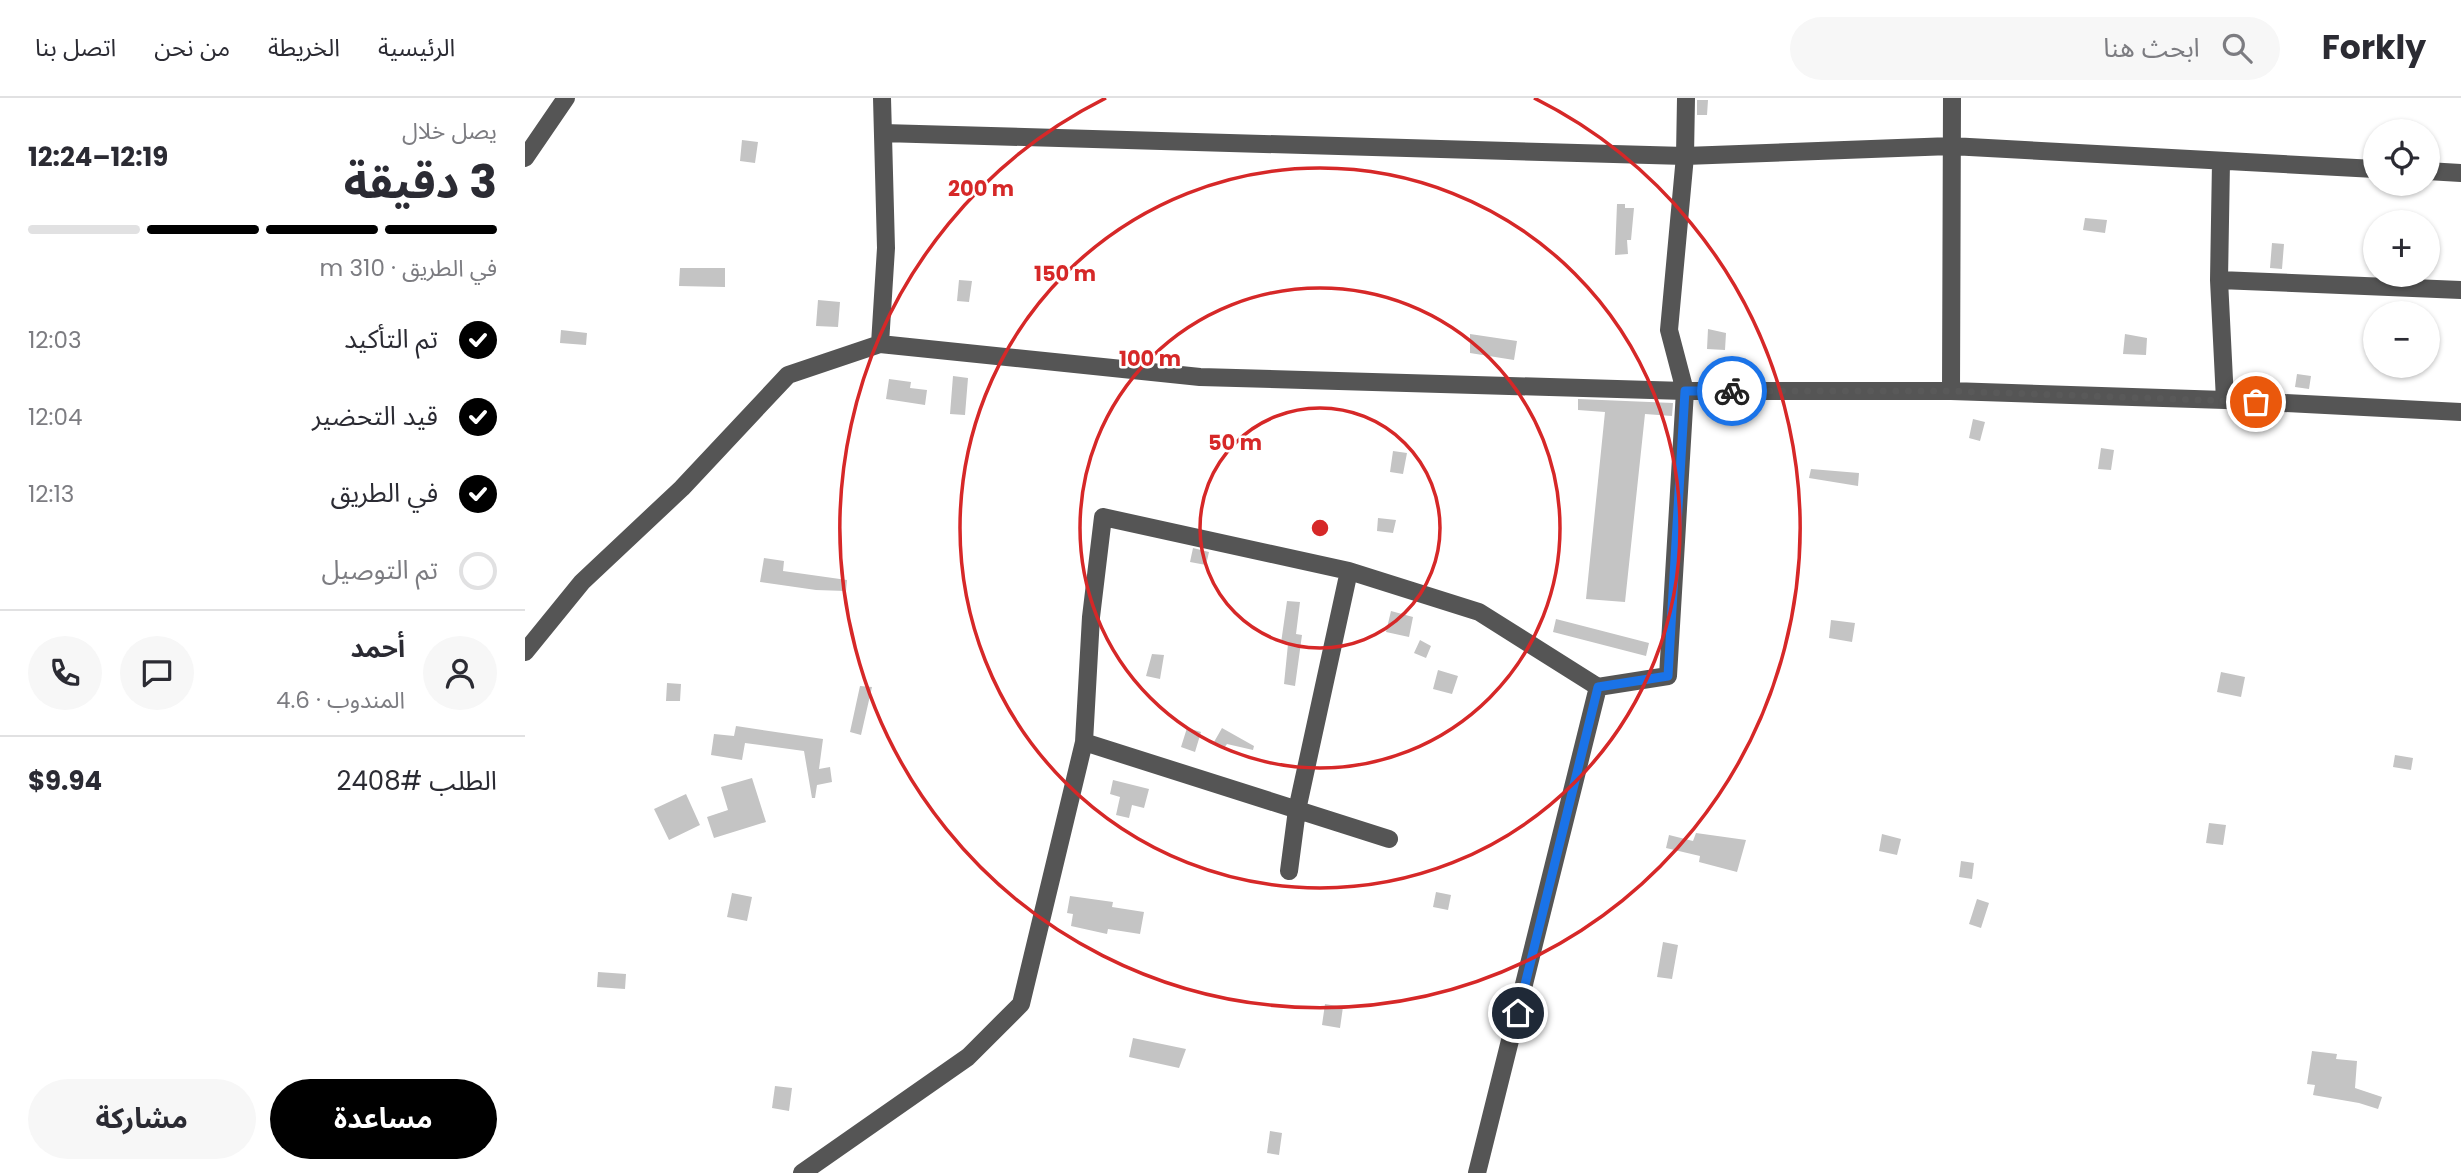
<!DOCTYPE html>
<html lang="ar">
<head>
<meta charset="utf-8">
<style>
	body { margin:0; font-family:Poppins,"Noto Sans Arabic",sans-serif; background:#f7f7f7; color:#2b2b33; direction:rtl; height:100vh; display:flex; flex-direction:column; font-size:26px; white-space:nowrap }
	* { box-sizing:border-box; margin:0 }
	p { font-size:23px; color:#7c7c81 }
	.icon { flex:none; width:38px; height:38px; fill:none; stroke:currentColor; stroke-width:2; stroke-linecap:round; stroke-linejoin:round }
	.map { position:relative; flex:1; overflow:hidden; direction:ltr }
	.details { display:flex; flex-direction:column; background:#fff; width:525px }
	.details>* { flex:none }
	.controls { position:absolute; left:1838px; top:21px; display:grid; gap:14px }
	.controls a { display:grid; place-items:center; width:77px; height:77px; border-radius:50%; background:#fff; box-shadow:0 2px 5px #0004; font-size:35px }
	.pin { position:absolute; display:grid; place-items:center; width:60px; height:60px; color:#fff; margin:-30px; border:4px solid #fff; border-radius:50%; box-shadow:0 2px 7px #0007 }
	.courier { position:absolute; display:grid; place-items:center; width:70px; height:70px; margin:-35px; border:5px solid #1a73e8; border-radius:50%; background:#fff; color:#222; box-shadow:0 2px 9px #0007 }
	.summary em { font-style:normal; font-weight:700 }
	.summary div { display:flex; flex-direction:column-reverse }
	.summary { display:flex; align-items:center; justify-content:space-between; height:119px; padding:0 28px }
	h1 { font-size:46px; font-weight:700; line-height:52px }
	.bar { display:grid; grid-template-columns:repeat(4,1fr); gap:10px 7px; align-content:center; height:84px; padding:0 28px }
	.bar i { height:9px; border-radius:5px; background:#e1e1e2 }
	.bar .selected { background:#000 }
	.bar p { grid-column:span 4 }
	.line { display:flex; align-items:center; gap:18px; padding:0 28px; border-top:2px solid #e1e1e2 }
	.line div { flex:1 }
	.round { display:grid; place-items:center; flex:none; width:74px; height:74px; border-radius:37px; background:#f7f7f7 }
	ol { padding:0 28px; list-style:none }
	li { display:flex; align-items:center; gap:21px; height:77px }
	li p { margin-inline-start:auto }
	li .icon { padding:7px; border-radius:50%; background:#000; color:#fff; stroke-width:4 }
	li:last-child { color:#7c7c81 }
	li i { width:38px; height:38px; border:4px solid #e1e1e2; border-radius:50% }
	.primary-button { display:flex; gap:14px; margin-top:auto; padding:14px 28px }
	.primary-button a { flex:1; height:80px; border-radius:42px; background:#000; color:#fff; font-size:28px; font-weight:700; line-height:80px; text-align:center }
	.primary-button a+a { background:#f7f7f7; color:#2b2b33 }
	header { display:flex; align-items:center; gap:42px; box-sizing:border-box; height:98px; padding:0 35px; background:#fff; border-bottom:2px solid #e1e1e2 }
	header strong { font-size:33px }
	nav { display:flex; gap:38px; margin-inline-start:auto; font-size:24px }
	.search { width:490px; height:63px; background:#f7f7f7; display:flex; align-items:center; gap:18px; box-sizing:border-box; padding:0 24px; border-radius:38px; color:#7c7c81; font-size:26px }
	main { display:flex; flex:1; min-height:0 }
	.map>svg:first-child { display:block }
	.building { fill:#c4c4c4 }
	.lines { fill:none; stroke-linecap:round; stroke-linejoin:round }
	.minor { stroke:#555; stroke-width:18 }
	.done { stroke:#595959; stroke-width:7; stroke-dasharray:0 12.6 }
	.route { stroke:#1a73e8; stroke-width:9 }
	.ring { fill:none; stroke:#d62828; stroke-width:3.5 }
	.centre { fill:#d62828; stroke:#fff; stroke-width:3.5 }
	.ring-label { font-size:21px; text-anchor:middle; font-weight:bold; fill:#d62828; stroke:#fff; stroke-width:5; stroke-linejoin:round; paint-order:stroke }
</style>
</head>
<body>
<header>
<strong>Forkly</strong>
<div class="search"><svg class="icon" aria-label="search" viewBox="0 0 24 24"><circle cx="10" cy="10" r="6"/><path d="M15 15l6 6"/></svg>ابحث هنا</div>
<nav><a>الرئيسية</a><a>الخريطة</a><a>من نحن</a><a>اتصل بنا</a></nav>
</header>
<main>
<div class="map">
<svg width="1936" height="1075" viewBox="0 0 1936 1075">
	<rect width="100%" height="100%" fill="#fff"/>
	<path class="building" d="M1172,2h11l-1,15h-10z
		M217,42l16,2 -3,21 -15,-2z
		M1092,106h8v4h9l-3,32h-4l1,14 -13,1z
		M1560,120l22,2 -2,13 -22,-3z
		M1747,145l12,1 -2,25 -12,-1z
		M155,170h45v19l-46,-1z
		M434,182l13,1 -3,21 -12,-1z
		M293,202l22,2 -2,25 -22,-1z
		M1183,231l18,4 -1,17 -18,-1z
		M36,232l26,3 -1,12 -26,-2z
		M945,236l47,7 -3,19 -44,-7z
		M1600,236l22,4 -1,17 -23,-1z
		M1772,276l14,2 -2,13 -14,-2z
		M428,278l15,2 -3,37 -15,-1z
		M364,281l22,3 -1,6 17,2 -2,15 -39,-6z
		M1053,301l95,4 -1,13 -27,-2 -20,188 -39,-3 19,-187 -27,-2z
		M1448,321l12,3 -5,19 -11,-3z
		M1576,350l13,2 -3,20 -13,-1z
		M868,353l14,2 -4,21 -13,-2z
		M1286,371l48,4 -1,13 -49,-8z
		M853,420l18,2 -3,13 -16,-2z
		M668,450l16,4 -3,13 -16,-3z
		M239,460l20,3 -1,10 64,9 -1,11 -30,-1 -56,-8z
		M762,503l13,1 -4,32 6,1 -7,51 -11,-2 4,-40 -7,-1z
		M866,513l22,6 -4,20 -23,-5z
		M1031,521l93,24 -3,13 -93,-24z
		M1306,522l24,3 -3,19 -23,-4z
		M895,542l11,6 -5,12 -12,-5z
		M627,556l12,1 -4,24 -14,-3z
		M913,572l20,6 -6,18 -19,-5z
		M1696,574l24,5 -4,20 -24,-5z
		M142,585l14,1 -1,17h-14z
		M335,588l12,1 -11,48 -11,-3z
		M211,628l87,13 -4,30 11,-2 2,15 -15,3 -2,13h-3l-8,-47 -59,-8 -3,17 -31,-5 3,-21 20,2z
		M662,630l14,4 -6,20 -14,-5z
		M697,630l32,18 -1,4 -26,-6 -3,4 -10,-6z
		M1870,657l18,3 -2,12 -18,-3z
		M227,680l14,44 -52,16 -7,-21 21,-7 -7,-23z
		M588,682l36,9 -5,19 -12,-3 -3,13 -13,-3 4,-18 -10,-3z
		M161,696l14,31 -31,15 -15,-31z
		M1684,725l17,2 -3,20 -17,-2z
		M1171,735l50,7 -9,32 -38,-10 1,-6 -34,-8 3,-13 24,6z
		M1357,736l19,5 -4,16 -18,-4z
		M1436,763l13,2 -2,16 -13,-2z
		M911,794l15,3 -3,15 -15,-3z
		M207,795l20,4 -5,24 -20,-4z
		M545,798l43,6 -1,5 32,5 -4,22 -32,-5 -1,5 -36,-8 2,-12 -6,-1z
		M1452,801l12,4 -8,25 -12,-4z
		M1138,844l15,3 -6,34 -15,-2z
		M73,874l28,2 -1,15 -28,-2z
		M800,906l18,3 -3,21 -18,-3z
		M608,940l53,11 -7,19 -50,-11z
		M1787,953l25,3 -1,5 21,2 -2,27 27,9 -4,12 -19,-6 -46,-8 2,-10 -8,-1z
		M250,988l17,2 -3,23 -17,-3z
		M745,1033l12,2 -3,22 -12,-2z"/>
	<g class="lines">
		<path class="minor" d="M358,35l802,23 266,-10 424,23
			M0,60l41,-60
			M1696,64l-2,118 6,120
			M1902,73l34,2
			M1694,182l242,10
			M355,246l6,-96 -4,-150
			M1426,293l1,-293
			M0,554l57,-70 100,-94 106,-113 92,-31 320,33 485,14h266l274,9 236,12
			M559,644l305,97
			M764,773l8,-61 52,-239
			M277,1075l166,-116 53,-53 63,-262 7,-125 12,-100 246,54 130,41 119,75 70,-11 17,-285 -16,-61 16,-174 1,-58
			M952,1075l121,-486"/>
	</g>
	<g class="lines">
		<path class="done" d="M1207,293h219l305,11"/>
		<path class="route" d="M993,915l80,-326 70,-11 17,-285h47"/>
	</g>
	<g class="ring">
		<circle cx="795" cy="430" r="120"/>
		<circle cx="795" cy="430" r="240"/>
		<circle cx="795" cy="430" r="360"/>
		<path d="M1009 0A480 480 0 1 1 581 0"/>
	</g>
	<circle cx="795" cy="430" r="10" class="centre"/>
	<g class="ring-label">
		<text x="456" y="98">200 m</text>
		<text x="540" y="183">150 m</text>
		<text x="625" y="268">100 m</text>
		<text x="710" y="352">50 m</text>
	</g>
</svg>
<div class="controls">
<a><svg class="icon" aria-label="locate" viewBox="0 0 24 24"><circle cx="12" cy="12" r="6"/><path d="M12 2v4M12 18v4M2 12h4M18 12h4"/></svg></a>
<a>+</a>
<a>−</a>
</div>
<div class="pin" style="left:1731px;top:304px;background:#ea580c"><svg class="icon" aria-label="bag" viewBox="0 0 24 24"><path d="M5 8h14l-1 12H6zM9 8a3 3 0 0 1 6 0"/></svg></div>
<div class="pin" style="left:993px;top:915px;background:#1f2937"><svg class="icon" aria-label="home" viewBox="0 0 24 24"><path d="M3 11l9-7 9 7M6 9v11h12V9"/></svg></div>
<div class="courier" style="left:1207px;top:293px"><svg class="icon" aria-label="bike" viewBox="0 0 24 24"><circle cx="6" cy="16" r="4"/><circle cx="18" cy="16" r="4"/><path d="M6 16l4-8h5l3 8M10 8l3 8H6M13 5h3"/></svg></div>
</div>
<section class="details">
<div class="summary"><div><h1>3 دقيقة</h1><p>يصل خلال</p></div><em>12:19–12:24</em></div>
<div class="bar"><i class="selected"></i><i class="selected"></i><i class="selected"></i><i></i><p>في الطريق · 310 m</p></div>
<ol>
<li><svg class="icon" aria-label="check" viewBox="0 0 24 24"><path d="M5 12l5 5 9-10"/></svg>تم التأكيد<p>12:03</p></li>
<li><svg class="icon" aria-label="check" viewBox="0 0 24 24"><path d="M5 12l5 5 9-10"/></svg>قيد التحضير<p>12:04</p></li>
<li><svg class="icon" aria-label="check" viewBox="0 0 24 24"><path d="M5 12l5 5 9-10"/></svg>في الطريق<p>12:13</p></li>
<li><i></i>تم التوصيل</li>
</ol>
<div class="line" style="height:126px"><a class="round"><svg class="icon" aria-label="person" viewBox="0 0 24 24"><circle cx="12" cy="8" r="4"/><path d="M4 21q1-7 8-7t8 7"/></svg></a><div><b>أحمد</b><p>المندوب · 4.6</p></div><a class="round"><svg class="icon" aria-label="chat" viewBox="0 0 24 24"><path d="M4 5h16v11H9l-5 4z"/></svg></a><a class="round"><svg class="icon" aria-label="phone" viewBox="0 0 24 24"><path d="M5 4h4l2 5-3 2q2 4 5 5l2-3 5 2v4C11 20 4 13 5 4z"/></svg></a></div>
<div class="line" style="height:91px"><div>الطلب #2408</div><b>$9.94</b></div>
<div class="primary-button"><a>مساعدة</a><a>مشاركة</a></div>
</section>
</main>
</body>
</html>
